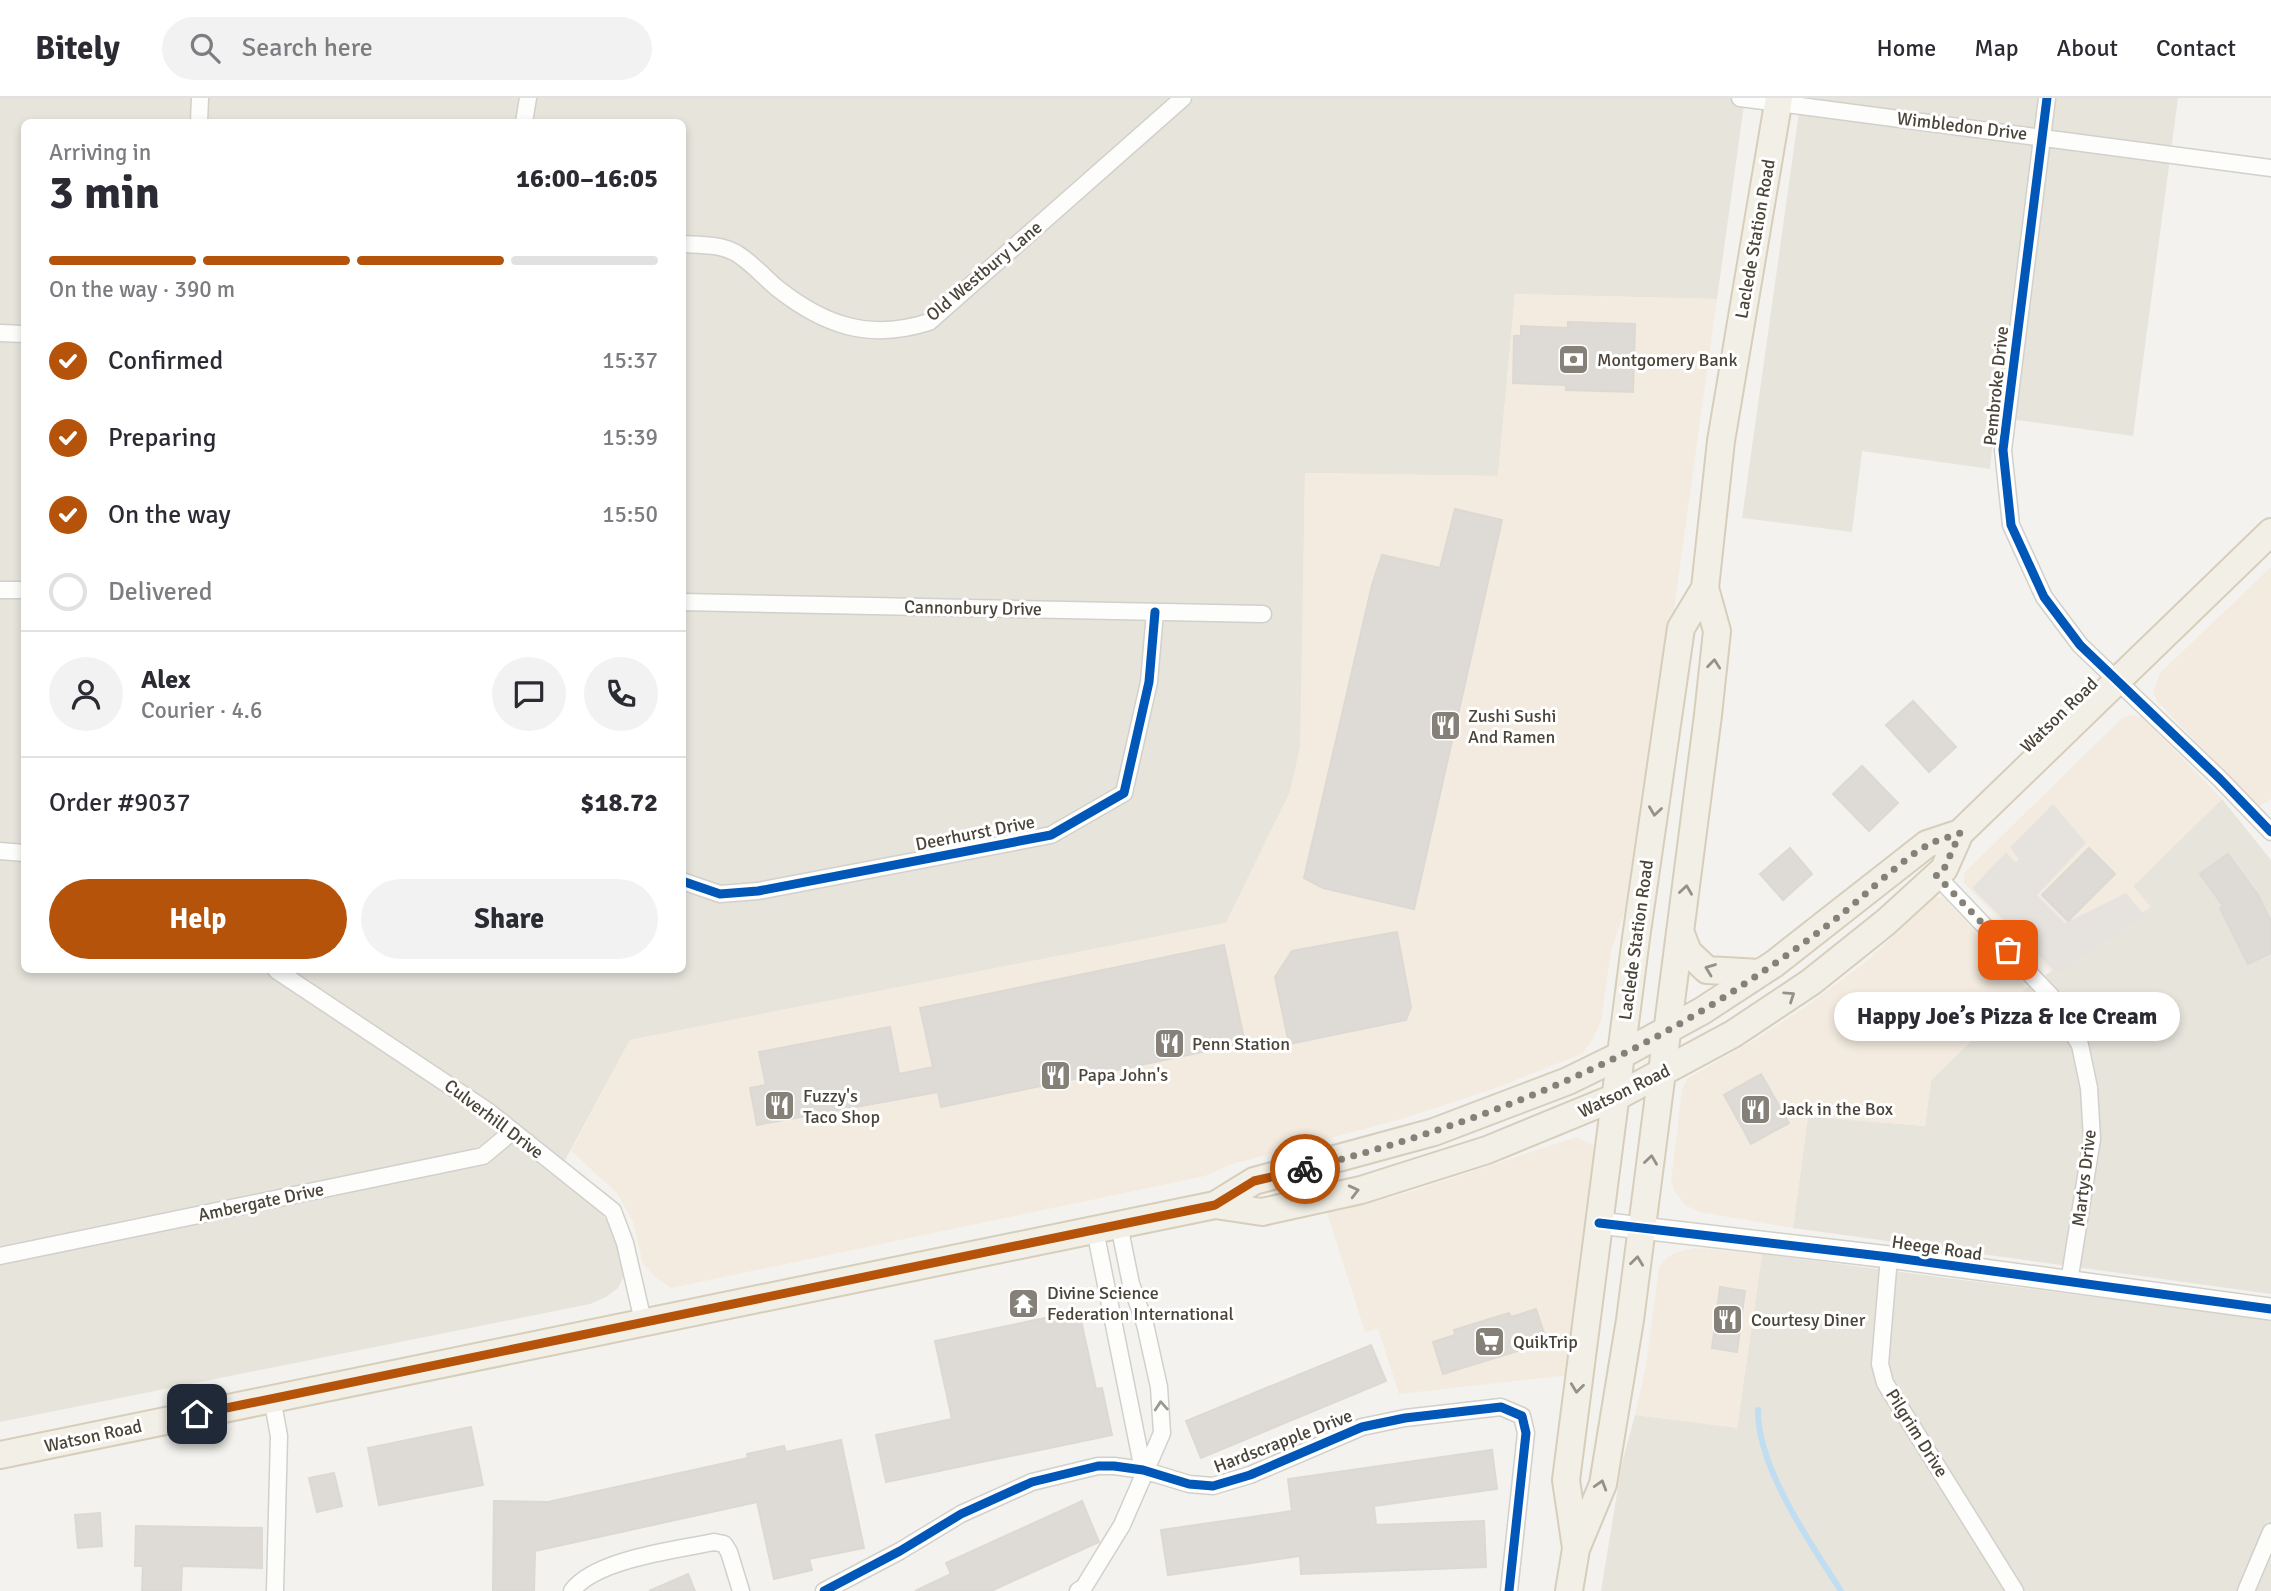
<!DOCTYPE html>
<html lang="en">
<head>
<meta charset="utf-8">
<style>
	body { margin:0; font-family:Signika,sans-serif; background:#f2f2f3; color:#2b2b33; height:100vh; display:flex; flex-direction:column; font-size:26px; white-space:nowrap }
	* { box-sizing:border-box; margin:0 }
	p { font-size:23px; color:#7c7c81 }
	.icon { flex:none; width:38px; height:38px; fill:none; stroke:currentColor; stroke-width:2; stroke-linecap:round; stroke-linejoin:round }
	.map { position:relative; flex:1; overflow:hidden }
	.details { position:absolute; left:21px; top:21px; width:665px; height:854px; display:flex; flex-direction:column; background:#fff; border-radius:10px; box-shadow:0 4px 10px #0003 }
	.details>* { flex:none }
	.pin { position:absolute; display:grid; place-items:center; width:60px; height:60px; color:#fff; margin:-30px; border-radius:14px; box-shadow:0 4px 10px #0006 }
	.courier { position:absolute; display:grid; place-items:center; width:70px; height:70px; margin:-35px; border:5px solid #b45309; border-radius:50%; background:#fff; color:#222; box-shadow:0 2px 9px #0007 }
	.bubble { position:absolute; height:49px; border-radius:24px; background:#fff; box-shadow:0 4px 10px #0003; font-size:23px; font-weight:800; line-height:49px; text-align:center }
	.headline em { font-style:normal; font-weight:800 }
	.headline div { display:flex; flex-direction:column-reverse }
	.headline { display:flex; align-items:center; justify-content:space-between; height:119px; padding:0 28px }
	h1 { font-size:46px; font-weight:800; line-height:52px }
	.bar { display:grid; grid-template-columns:repeat(4,1fr); gap:10px 7px; align-content:center; height:84px; padding:0 28px }
	.bar i { height:9px; border-radius:5px; background:#e1e1e2 }
	.bar .selected { background:#b45309 }
	.bar p { grid-column:span 4 }
	.line { display:flex; align-items:center; gap:18px; padding:0 28px; border-top:2px solid #e1e1e2 }
	.line div { flex:1 }
	.round { display:grid; place-items:center; flex:none; width:74px; height:74px; border-radius:37px; background:#f2f2f3 }
	ol { padding:0 28px; list-style:none }
	li { display:flex; align-items:center; gap:21px; height:77px }
	li p { margin-inline-start:auto }
	li .icon { padding:7px; border-radius:50%; background:#b45309; color:#fff; stroke-width:4 }
	li:last-child { color:#7c7c81 }
	li i { width:38px; height:38px; border:4px solid #e1e1e2; border-radius:50% }
	.button { display:flex; gap:14px; margin-top:auto; padding:14px 28px }
	.button a { flex:1; height:80px; border-radius:42px; background:#b45309; color:#fff; font-size:28px; font-weight:800; line-height:80px; text-align:center }
	.button a+a { background:#f2f2f3; color:#2b2b33 }
	header { display:flex; align-items:center; gap:42px; box-sizing:border-box; height:98px; padding:0 35px; background:#fff; border-bottom:2px solid #e1e1e2 }
	header strong { font-size:33px }
	nav { display:flex; gap:38px; margin-inline-start:auto; font-size:24px }
	.search { width:490px; height:63px; background:#f2f2f3; display:flex; align-items:center; gap:18px; box-sizing:border-box; padding:0 24px; border-radius:38px; color:#7c7c81; font-size:26px }
	.map>svg:first-child { display:block }
	.residential { fill:#e7e4dc; fill-rule:evenodd }
	.commercial { fill:#f3ebdf }
	.parking { fill:#e6e3df }
	.lines { fill:none; stroke-linecap:round; stroke-linejoin:round }
	.stream { stroke:#c0ddf1; stroke-width:6 }
	.building { fill:#dedbd6; stroke:#dcd9d4; stroke-width:2 }
	.minor-casing { stroke:#d2d0cb; stroke-width:19 }
	.tertiary-casing { stroke:#d2d0cb; stroke-width:24 }
	.primary-casing { stroke:#d6cebb; stroke-width:30 }
	.minor { stroke:#fdfdfc; stroke-width:16 }
	.tertiary { stroke:#fdfdfc; stroke-width:21 }
	.primary { stroke:#f2efe6; stroke-width:26 }
	.cycleway-casing { stroke:#fff; stroke-width:13 }
	.cycleway { stroke:#0057b8; stroke-width:9 }
	.oneway { stroke:#969187 }
	.oneway2 { stroke:#9b9791 }
	.done { stroke:#868178; stroke-width:7; stroke-dasharray:0 12.6 }
	.route { stroke:#b45309; stroke-width:9 }
	.labels { text-anchor:middle; stroke-width:6; stroke-linejoin:round; paint-order:stroke }
	.street-label { font-size:18px; fill:#4b4439; stroke:#fff }
	.poi-label { font-size:18px; fill:#4b4439; stroke:#fff; text-anchor:start }
</style>
</head>
<body>
<header>
<strong>Bitely</strong>
<div class="search"><svg class="icon" aria-label="search" viewBox="0 0 24 24"><circle cx="10" cy="10" r="6"/><path d="M15 15l6 6"/></svg>Search here</div>
<nav><a>Home</a><a>Map</a><a>About</a><a>Contact</a></nav>
</header>
<div class="map">
<svg width="2271" height="1493" viewBox="0 0 2271 1493">
	<rect width="100%" height="100%" fill="#f4f2ee"/>
	<path class="residential" d="M0,0h1745l-28,201 -202,-5 -17,182 -193,-3 -4,273 -11,46 -64,131 -596,117 -73,135 34,25 17,22 14,31 2,23 -6,12 -12,9 -16,7 -590,118zM24,24h658v848h-658z
		M1801,0h377l-45,338 -138,-19 -5,52 -128,-18 -10,81 -110,-14z
		M2222,701l49,61v434l-478,-66 15,-112 117,10 6,-46 95,-92 124,-81 -17,-21z
		M1762,1156l509,66v271h-670l21,-128 13,-48 102,12z"/>
	<path class="commercial" d="M1515,196l202,5 -77,556 -7,33 -22,63 -10,70 -10,21 -9,12 -89,35 -95,31 -169,45 -24,11 -534,112 -16,-11 -12,-13 -10,-42 -16,-29 -46,-42 59,-111 596,-117 64,-131 10,-46 5,-273 193,3z
		M2271,469v232l-12,8 -101,-105 -5,-9 7,-20z
		M2132,617l11,3 79,81 -89,87 18,21 -101,65 -86,-89v-10l158,-155z
		M1935,799h8l7,7 76,84 -95,92 -6,46 -117,-9 -15,111 -94,-16 -14,-7 -10,-13 -4,-11 11,-92 6,-11 68,-39 55,-36 57,-43z
		M1577,1039l18,9 3,11 -29,218 -170,19 -21,-65 -13,3 -38,-119 76,-19z
		M1695,1150l67,6 -25,174 -102,-13 11,-50 13,-97 7,-10 11,-6z"/>
	<path class="parking" d="M2053,706l33,39 -49,52 28,28 61,-30 19,23 -88,58 -85,-86 34,-36 9,10 4,-2 -9,-13z"/>
	<g class="lines">
		<path class="stream" d="M1758,1312c-1,57 53,134 83,181"/>
	</g>
	<path class="building" d="M1568,224l67,2 -2,68 -67,-2v-5l-53,-2 1,-47h7v-10l47,2z
		M1455,411l47,11 -88,389 -91,-21 -19,-10 68,-293 10,-30 58,13z
		M1913,603l43,46 -27,25 -43,-47z
		M1862,668l36,37 -29,28 -36,-37z
		M1790,750l22,26 -29,26 -23,-26z
		M2089,750l26,26 -47,47 -26,-26z
		M2228,756l30,41 13,26v32l-23,11 -28,-56 3,-2 -23,-32z
		M1397,834l14,75 -5,13 -117,24 -14,-67 17,-26z
		M1224,847l21,98 -304,64 -3,-15 -181,33 -7,-37 16,-3 -7,-33 131,-25 9,47 34,-7 -13,-59z
		M1761,976l28,49 -38,21 -27,-49z
		M1720,1189l25,4 -8,61 -25,-4z
		M1536,1211l11,33 -104,32 -10,-32 22,-7 -1,-5 55,-17 2,4z
		M1079,1213l17,78 6,-1 10,47 -226,47 -10,-47 76,-16 -17,-78z
		M1371,1247l15,36 -185,77 -15,-37z
		M471,1329l12,58 -104,20 -11,-57z
		M841,1342l23,108 -55,11 3,11 -38,9 -17,-77 -222,49 -1,40h-41l1,-90 54,1 200,-44 -1,-4 37,-8 2,6z
		M1492,1352l5,39 -123,17 2,19 108,-4 2,46 -185,7 -1,-18 -132,19 -7,-45 131,-19 -4,-32z
		M334,1375l8,33 -25,6 -8,-34z
		M1082,1403l17,41 -108,49h-76l36,-17 -5,-11z
		M100,1415l2,33 -24,2 -3,-33z
		M136,1428l126,2v40l-80,-2 -1,25h-39l1,-25h-8z
		M688,1476l7,17h-46z"/>
	<g class="lines">
		<defs>
			<path id="minor" d="M1740,0l531,70
				M2047,0l-44,352 8,75 33,72 36,48 140,134 51,53
				M199,24l1,-24
				M524,24l4,-24
				M682,146c18,1 38,0 54,9 15,9 28,24 41,35 48,38 93,53 152,34l254,-224
				M0,235l24,1
				M0,492h24
				M682,504l581,12
				M0,753l24,2
				M1936,777l115,121 29,49 9,43 3,51 -23,143
				M682,783l38,13 38,-3 293,-56 73,-42 25,-111 6,-70
				M276,872l213,142 124,99 12,32 18,78
				M1095,1132l48,240
				M0,1158l483,-100 30,-25
				M1889,1159l-9,107 5,19 130,208
				M272,1300l7,38 -4,155
				M572,1493c23,-32 105,-41 142,-49l10,2 5,8 12,39
				M824,1493l76,-40 61,-37 71,-32 66,-16h16l29,4 46,14 24,2 37,-11 112,-48 43,-9 96,-11 21,9 4,17 -17,158
				M1078,1493l6,-4 38,-62 40,-92 -3,-46 -14,-63 -14,-40 -12,-59
				M2246,1493l25,-59"/>
			<path id="tertiary" d="M1599,1125l290,34 382,52"/>
			<path id="primary" d="M1680,833l8,21 19,18 53,3
				M1215,1107l47,7 99,-22 126,-40 129,-53 117,-63 78,-52 75,-60 58,-53 16,-36 311,-301
				M0,1357l1215,-250 39,-24 180,-49 134,-51 53,-26 81,-44 72,-47 153,-120 33,-11
				M1576,1450l-10,-68 70,-542 45,-310 24,-40
				M1569,1493l7,-42 27,-65 27,-164 78,-605 9,-84 -12,-43 16,-147 58,-343"/>
		</defs>
		<use href="#minor" class="minor-casing"/>
		<use href="#tertiary" class="tertiary-casing"/>
		<use href="#primary" class="primary-casing"/>
		<use href="#minor" class="minor"/>
		<use href="#tertiary" class="tertiary"/>
		<use href="#primary" class="primary"/>
		<defs>
			<path id="cycleway" d="M2047,0l-44,352 8,75 33,72 36,48 140,134 51,53
				M682,783l38,13 38,-3 293,-56 73,-42 25,-111 6,-70
				M1599,1125l290,34 382,52
				M824,1493l76,-40 61,-37 71,-32 66,-16h16l29,4 46,14 24,2 37,-11 112,-48 43,-9 96,-11 21,9 4,17 -17,158"/>
		</defs>
		<use href="#cycleway" class="cycleway-casing"/>
		<use href="#cycleway" class="cycleway"/>
	</g>
	<defs><path id="oneway-chevron" d="M-2-3.5L2.5 0L-2 3.5" fill="none" stroke-width="1.6" stroke-linecap="round" stroke-linejoin="round" transform="scale(1.75)"/></defs>
	<g class="oneway">
		<use href="#oneway-chevron" transform="translate(1714 566) rotate(-84)"/>
		<use href="#oneway-chevron" transform="translate(1655 713) rotate(98)"/>
		<use href="#oneway-chevron" transform="translate(1686 792) rotate(-82)"/>
		<use href="#oneway-chevron" transform="translate(1710 871) rotate(-159)"/>
		<use href="#oneway-chevron" transform="translate(1790 898) rotate(-34)"/>
		<use href="#oneway-chevron" transform="translate(1651 1062) rotate(-82)"/>
		<use href="#oneway-chevron" transform="translate(1354 1093) rotate(-14)"/>
		<use href="#oneway-chevron" transform="translate(1637 1163) rotate(-83)"/>
		<use href="#oneway-chevron" transform="translate(1577 1290) rotate(97)"/>
		<use href="#oneway-chevron" transform="translate(1601 1387) rotate(-73)"/>
	</g>
	<use class="oneway2" href="#oneway-chevron" transform="translate(1161 1308) rotate(-94)"/>
	<g class="lines">
		<path class="done" d="M1305,1071c151,-39 298,-93 430,-179 37,-24 73,-49 108,-77 21,-17 65,-59 87,-69 9,-5 20,-7 30,-11l-16,36 -8,6 72,75"/>
		<path class="route" d="M197,1316l1018,-209 39,-24 51,-12"/>
	</g>
	<defs>
		<symbol id="bank-square" viewBox="-11 -11 22 22"><rect x="-9" y="-9" width="18" height="18" rx="4" fill="#868178" stroke="#fff"/><path d="M-6-4H6V4H-6ZM0-2.3a2.3 2.3 0 1 0 0 4.6a2.3 2.3 0 1 0 0-4.6Z" fill="#fff"/></symbol>
		<symbol id="restaurant-square" viewBox="-11 -11 22 22"><rect x="-9" y="-9" width="18" height="18" rx="4" fill="#868178" stroke="#fff"/><path d="M-5-6h1v4h1v-4h1v4h1v-4h1v5L-1.5 .5V6h-2V.5L-5-1ZM5-6V6H3V1.5H1.5Q1.5-4 5-6Z" fill="#fff"/></symbol>
		<symbol id="temple-square" viewBox="-11 -11 22 22"><rect x="-9" y="-9" width="18" height="18" rx="4" fill="#868178" stroke="#fff"/><path d="M0-6L5-2H3V0L6.5 2.5H4V6H1.5V3h-3V6H-4V2.5H-6.5L-3 0V-2H-5Z" fill="#fff"/></symbol>
		<symbol id="supermarket-square" viewBox="-11 -11 22 22"><rect x="-9" y="-9" width="18" height="18" rx="4" fill="#868178" stroke="#fff"/><path d="M-6-5.5h2.5l.6 2H6L4.5 2H-2.5L-4.4-4H-6ZM-1.5 3.2a1.3 1.3 0 1 0 .1 0ZM3 3.2a1.3 1.3 0 1 0 .1 0Z" fill="#fff"/></symbol>
	</defs>
	<g fill-rule="evenodd">
		<use href="#bank-square" x="1556" y="244" width="35" height="35"/>
		<use href="#restaurant-square" x="1428" y="610" width="35" height="35"/>
		<use href="#restaurant-square" x="1152" y="928" width="35" height="35"/>
		<use href="#restaurant-square" x="1038" y="960" width="35" height="35"/>
		<use href="#restaurant-square" x="762" y="990" width="35" height="35"/>
		<use href="#restaurant-square" x="1738" y="994" width="35" height="35"/>
		<use href="#temple-square" x="1006" y="1188" width="35" height="35"/>
		<use href="#restaurant-square" x="1710" y="1204" width="35" height="35"/>
		<use href="#supermarket-square" x="1472" y="1226" width="35" height="35"/>
	</g>
	<g class="labels">
		<g class="street-label">
			<text transform="translate(1962 28) rotate(7)" y="6">Wimbledon Drive</text>
			<text transform="translate(1755 141) rotate(-80)" y="6">Laclede Station Road</text>
			<text transform="translate(984 173) rotate(-40)" y="6">Old Westbury Lane</text>
			<text transform="translate(1996 288) rotate(-84)" y="6">Pembroke Drive</text>
			<text transform="translate(973 510) rotate(1)" y="6">Cannonbury Drive</text>
			<text transform="translate(2059 617) rotate(-44)" y="6">Watson Road</text>
			<text transform="translate(975 735) rotate(-11)" y="6">Deerhurst Drive</text>
			<text transform="translate(1636 842) rotate(-82)" y="6">Laclede Station Road</text>
			<text transform="translate(1624 993) rotate(-26)" y="6">Watson Road</text>
			<text transform="translate(494 1021) rotate(37)" y="6">Culverhill Drive</text>
			<text transform="translate(2084 1080) rotate(-83)" y="6">Martys Drive</text>
			<text transform="translate(261 1104) rotate(-12)" y="6">Ambergate Drive</text>
			<text transform="translate(1937 1150) rotate(8)" y="6">Heege Road</text>
			<text transform="translate(1917 1335) rotate(58)" y="6">Pilgrim Drive</text>
			<text transform="translate(93 1338) rotate(-12)" y="6">Watson Road</text>
			<text transform="translate(1283 1343) rotate(-21)" y="6">Hardscrapple Drive</text>
		</g>
		<g class="poi-label">
			<text x="1597" y="268">Montgomery Bank</text>
			<text x="1468" y="624">Zushi Sushi<tspan x="1468" dy="21">And Ramen</tspan></text>
			<text x="1192" y="952">Penn Station</text>
			<text x="1078" y="983">Papa John's</text>
			<text x="803" y="1004">Fuzzy's<tspan x="803" dy="21">Taco Shop</tspan></text>
			<text x="1779" y="1017">Jack in the Box</text>
			<text x="1047" y="1201">Divine Science<tspan x="1047" dy="21">Federation International</tspan></text>
			<text x="1751" y="1228">Courtesy Diner</text>
			<text x="1513" y="1250">QuikTrip</text>
		</g>
	</g>
</svg>
<div class="pin" style="left:2008px;top:852px;background:#ea580c"><svg class="icon" aria-label="bag" viewBox="0 0 24 24"><path d="M5 8h14l-1 12H6zM9 8a3 3 0 0 1 6 0"/></svg></div>
<div class="pin" style="left:197px;top:1316px;background:#1f2937"><svg class="icon" aria-label="home" viewBox="0 0 24 24"><path d="M3 11l9-7 9 7M6 9v11h12V9"/></svg></div>
<div class="courier" style="left:1305px;top:1071px"><svg class="icon" aria-label="bike" viewBox="0 0 24 24"><circle cx="6" cy="16" r="4"/><circle cx="18" cy="16" r="4"/><path d="M6 16l4-8h5l3 8M10 8l3 8H6M13 5h3"/></svg></div>
<div class="bubble" style="left:1834px;top:894px;width:346px">Happy Joe’s Pizza &amp; Ice Cream</div>
<section class="details">
<div class="headline"><div><h1>3 min</h1><p>Arriving in</p></div><em>16:00–16:05</em></div>
<div class="bar"><i class="selected"></i><i class="selected"></i><i class="selected"></i><i></i><p>On the way · 390 m</p></div>
<ol>
<li><svg class="icon" aria-label="check" viewBox="0 0 24 24"><path d="M5 12l5 5 9-10"/></svg>Confirmed<p>15:37</p></li>
<li><svg class="icon" aria-label="check" viewBox="0 0 24 24"><path d="M5 12l5 5 9-10"/></svg>Preparing<p>15:39</p></li>
<li><svg class="icon" aria-label="check" viewBox="0 0 24 24"><path d="M5 12l5 5 9-10"/></svg>On the way<p>15:50</p></li>
<li><i></i>Delivered</li>
</ol>
<div class="line" style="height:126px"><a class="round"><svg class="icon" aria-label="person" viewBox="0 0 24 24"><circle cx="12" cy="8" r="4"/><path d="M4 21q1-7 8-7t8 7"/></svg></a><div><b>Alex</b><p>Courier · 4.6</p></div><a class="round"><svg class="icon" aria-label="chat" viewBox="0 0 24 24"><path d="M4 5h16v11H9l-5 4z"/></svg></a><a class="round"><svg class="icon" aria-label="phone" viewBox="0 0 24 24"><path d="M5 4h4l2 5-3 2q2 4 5 5l2-3 5 2v4C11 20 4 13 5 4z"/></svg></a></div>
<div class="line" style="height:91px"><div>Order #9037</div><b>$18.72</b></div>
<div class="button"><a>Help</a><a>Share</a></div>
</section>
</div>
</body>
</html>
